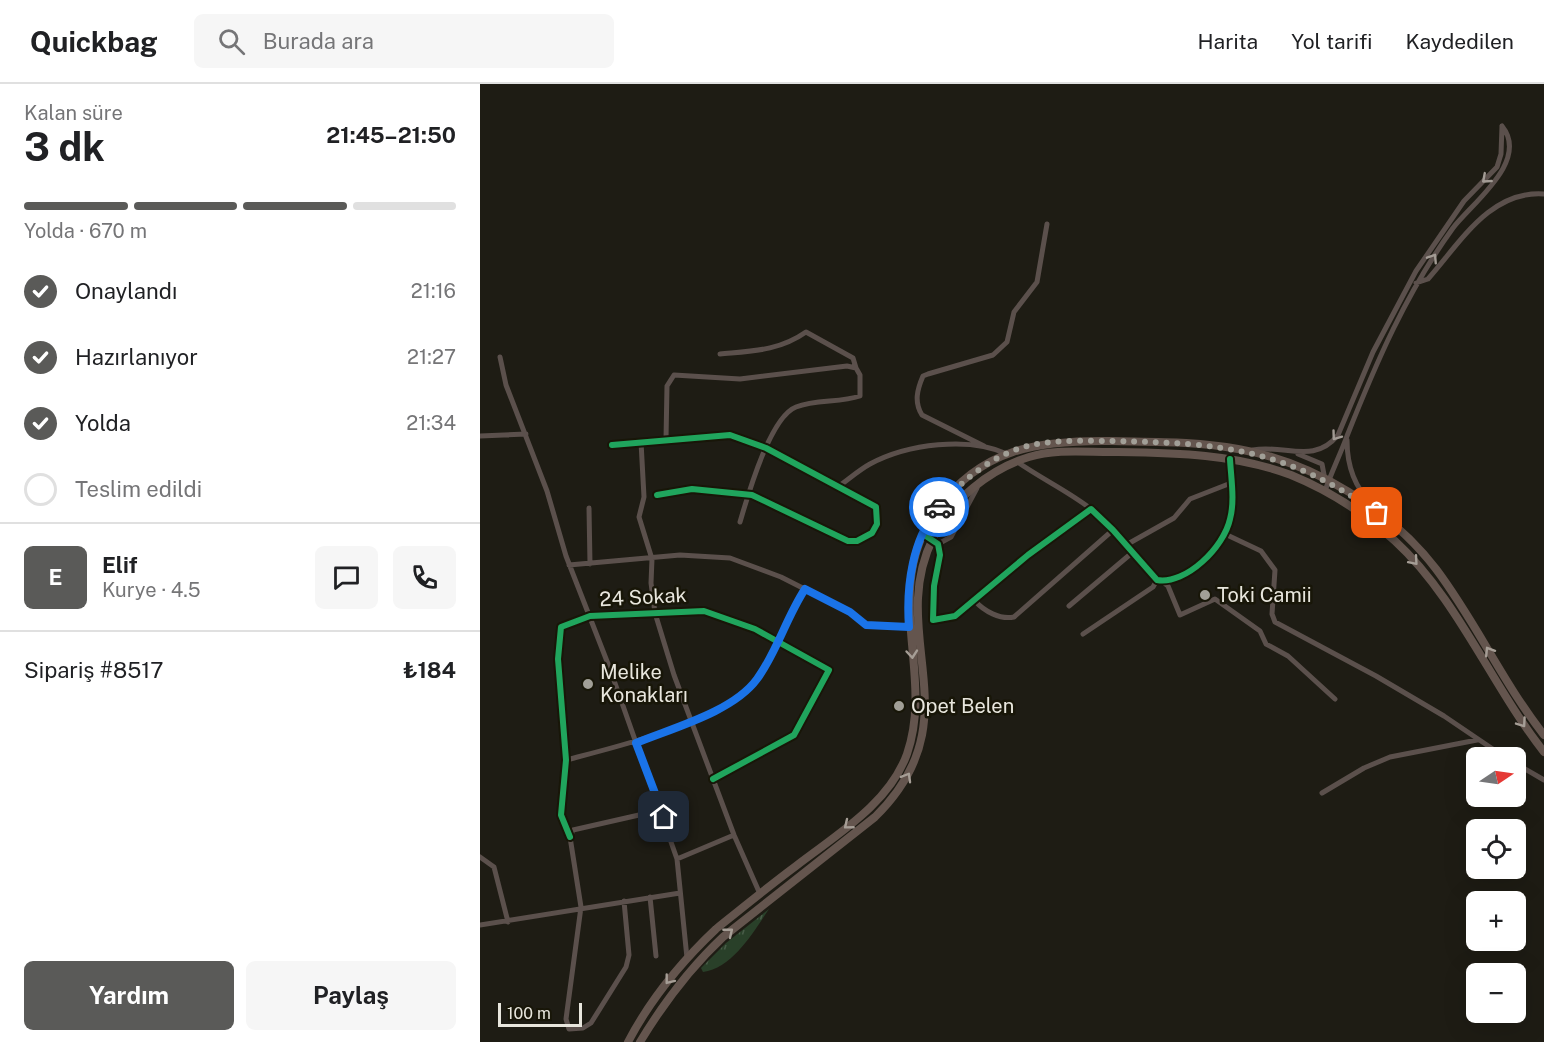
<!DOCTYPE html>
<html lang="tr">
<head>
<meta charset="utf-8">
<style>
	body { margin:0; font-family:"Public Sans",sans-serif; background:#f6f6f6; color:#202124; height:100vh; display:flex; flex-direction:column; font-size:22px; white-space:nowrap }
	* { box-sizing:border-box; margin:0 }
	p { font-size:20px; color:#757577 }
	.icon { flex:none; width:33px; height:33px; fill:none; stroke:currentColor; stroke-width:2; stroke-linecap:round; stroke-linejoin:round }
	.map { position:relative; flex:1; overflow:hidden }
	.sheet { display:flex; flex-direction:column; background:#fff; width:480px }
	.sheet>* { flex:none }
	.needle { width:39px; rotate:77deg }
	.controls { position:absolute; left:986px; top:663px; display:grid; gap:12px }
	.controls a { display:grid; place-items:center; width:60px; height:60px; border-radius:9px; background:#fff; box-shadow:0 6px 24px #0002; font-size:30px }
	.scale { position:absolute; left:18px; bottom:15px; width:84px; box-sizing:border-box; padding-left:6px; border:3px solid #e8e6dd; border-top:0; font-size:16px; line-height:21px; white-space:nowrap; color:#e8e6dd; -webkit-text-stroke:4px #181608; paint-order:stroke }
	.pin { position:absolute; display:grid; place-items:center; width:51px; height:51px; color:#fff; margin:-26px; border-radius:12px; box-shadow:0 3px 9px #0006 }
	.courier { position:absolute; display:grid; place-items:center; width:60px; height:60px; margin:-30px; border:4px solid #1a73e8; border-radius:50%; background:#fff; color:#222; box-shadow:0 2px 8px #0007 }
	.overview em { font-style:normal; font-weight:700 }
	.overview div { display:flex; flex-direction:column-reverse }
	.overview { display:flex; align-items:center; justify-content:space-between; height:102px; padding:0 24px }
	h1 { font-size:39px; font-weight:700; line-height:45px }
	.bar { display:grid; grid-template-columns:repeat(4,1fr); gap:9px 6px; align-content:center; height:72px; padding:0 24px }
	.bar i { height:8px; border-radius:4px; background:#e0e0e0 }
	.bar .selected { background:#5a5a58 }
	.bar p { grid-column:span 4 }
	.line { display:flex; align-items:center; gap:15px; padding:0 24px; border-top:2px solid #e0e0e0 }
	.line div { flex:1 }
	.round { display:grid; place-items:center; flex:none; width:63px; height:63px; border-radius:9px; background:#f6f6f6 }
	ol { padding:0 24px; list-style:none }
	li { display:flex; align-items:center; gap:18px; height:66px }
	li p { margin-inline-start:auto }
	li .icon { padding:6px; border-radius:50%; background:#5a5a58; color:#fff; stroke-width:4 }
	li:last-child { color:#757577 }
	li i { width:33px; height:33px; border:3px solid #e0e0e0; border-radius:50% }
	.button { display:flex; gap:12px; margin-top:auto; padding:12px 24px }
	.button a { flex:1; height:69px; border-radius:9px; background:#5a5a58; color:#fff; font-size:24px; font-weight:700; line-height:69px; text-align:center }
	.button a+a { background:#f6f6f6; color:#202124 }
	header { display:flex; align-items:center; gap:36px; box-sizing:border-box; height:84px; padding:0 30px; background:#fff; border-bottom:2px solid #e0e0e0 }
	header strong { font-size:28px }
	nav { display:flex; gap:33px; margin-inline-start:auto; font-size:21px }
	.search { width:420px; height:54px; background:#f6f6f6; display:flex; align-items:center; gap:15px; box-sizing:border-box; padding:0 21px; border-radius:9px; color:#757577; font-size:22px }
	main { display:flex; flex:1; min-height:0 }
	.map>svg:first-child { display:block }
	.grass { fill:url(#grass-tufts) }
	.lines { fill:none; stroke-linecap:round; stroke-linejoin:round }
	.minor { stroke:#5b504c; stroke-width:5 }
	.highway { stroke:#64554e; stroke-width:8 }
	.cycleway-casing { stroke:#181608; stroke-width:10 }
	.cycleway { stroke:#20a55d; stroke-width:6 }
	.oneway { stroke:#a29b94 }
	.oneway2 { stroke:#a69e96 }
	.done { stroke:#a19f97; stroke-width:6; stroke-dasharray:0 10.8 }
	.route { stroke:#1a73e8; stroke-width:8 }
	.poi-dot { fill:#a19f97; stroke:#181608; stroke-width:2 }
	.labels { text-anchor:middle; stroke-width:5; stroke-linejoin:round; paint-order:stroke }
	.poi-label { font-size:20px; fill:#e8e6dd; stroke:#181608; text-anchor:start }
	.street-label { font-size:20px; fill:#e8e6dd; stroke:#181608 }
</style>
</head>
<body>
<header>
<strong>Quickbag</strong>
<div class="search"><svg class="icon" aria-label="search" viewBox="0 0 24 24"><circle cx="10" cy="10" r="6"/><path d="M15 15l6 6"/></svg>Burada ara</div>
<nav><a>Harita</a><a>Yol tarifi</a><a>Kaydedilen</a></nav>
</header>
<main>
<section class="sheet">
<div class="overview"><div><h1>3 dk</h1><p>Kalan süre</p></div><em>21:45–21:50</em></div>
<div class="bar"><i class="selected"></i><i class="selected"></i><i class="selected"></i><i></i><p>Yolda · 670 m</p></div>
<ol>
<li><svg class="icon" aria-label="check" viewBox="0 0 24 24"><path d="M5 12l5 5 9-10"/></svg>Onaylandı<p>21:16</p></li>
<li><svg class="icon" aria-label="check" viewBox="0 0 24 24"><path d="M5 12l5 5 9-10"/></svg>Hazırlanıyor<p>21:27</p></li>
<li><svg class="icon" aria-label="check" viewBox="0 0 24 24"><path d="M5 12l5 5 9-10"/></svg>Yolda<p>21:34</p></li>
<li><i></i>Teslim edildi</li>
</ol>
<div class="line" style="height:108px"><b class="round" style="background:#5a5a58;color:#fff">E</b><div><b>Elif</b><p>Kurye · 4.5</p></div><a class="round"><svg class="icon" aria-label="chat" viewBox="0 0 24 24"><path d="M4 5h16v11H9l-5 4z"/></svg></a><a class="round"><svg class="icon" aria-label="phone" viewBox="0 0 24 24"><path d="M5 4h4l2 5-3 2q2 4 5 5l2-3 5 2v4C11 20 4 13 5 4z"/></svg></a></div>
<div class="line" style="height:78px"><div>Sipariş #8517</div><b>₺184</b></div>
<div class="button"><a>Yardım</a><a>Paylaş</a></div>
</section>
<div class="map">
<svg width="1064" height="958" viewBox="0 0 1064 958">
	<defs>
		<pattern id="grass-tufts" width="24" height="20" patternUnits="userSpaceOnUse" patternTransform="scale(1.5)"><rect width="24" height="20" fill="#294029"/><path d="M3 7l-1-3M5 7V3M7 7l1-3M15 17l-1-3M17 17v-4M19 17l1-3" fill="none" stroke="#485c48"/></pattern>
	</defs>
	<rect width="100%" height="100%" fill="#1e1c14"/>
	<path class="grass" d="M289,825c-15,22 -36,59 -66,63l-2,-4 25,-25z"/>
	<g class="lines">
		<path class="minor" d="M936,199l12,-4c32,-36 62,-89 116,-85
			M240,270c32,-3 59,-3 86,-22l47,26 3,10
			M20,273l6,28 41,106 19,65 44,113 67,190 10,99
			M0,352l46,-2
			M186,355l1,-53 7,-11 66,4 107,-13 9,2 4,7v21c-20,7 -44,3 -64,11 -26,10 -48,88 -56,115
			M867,356c0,25 7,47 25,64
			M161,358l3,55 -5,20 13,42 -1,24 4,30 19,62 60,160 26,59
			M132,361l118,-10 36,13 110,59 1,17 -5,9 -15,8h-9l-96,-46 -60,-6 -35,6
			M504,362l-62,-31c-8,-13 -5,-25 1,-39l5,-2 65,-19 14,-13 7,-30 23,-30 10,-58
			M773,366c32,-6 61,15 85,-15l35,-83 43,-81 48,-70 33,-34 4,-13 1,-28
			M818,370l24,10 3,16
			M536,377c24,17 52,30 75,48
			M359,402c10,-7 20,-16 31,-22 37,-20 99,-28 137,-10
			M845,407c6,-18 15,-36 22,-55 29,-73 59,-143 106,-208 19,-25 77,-67 49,-102
			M109,424l1,56
			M443,450l15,10 2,11 -6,31 -1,34 22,-4 73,-61 63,-46 22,21 44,50c29,5 67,-33 73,-61 5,-18 1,-41 0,-60
			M745,450l36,17 14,19 -3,44 3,8 101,54 68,40 62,42
			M458,460l13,-7 26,-49
			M646,461l48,-27 16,-19 41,-16
			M89,481l111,-10 50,3 51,19 69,35 16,13 43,2
			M682,497l6,5 12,29 35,-16 45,32 6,13 22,12 47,43
			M495,517c9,10 25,19 39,16l99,-87
			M589,522l64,-54
			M603,550l70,-47 4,-7
			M86,676c50,-13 161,-39 192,-82 19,-27 28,-61 47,-89
			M1035,679l29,17
			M842,709l42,-25 26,-11 87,-17
			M90,753l-9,-22 5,-55 -8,-101 3,-32 29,-11 114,-5 51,18 74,41 -35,65 -81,44
			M0,773l14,10 14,55
			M197,775l57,-24
			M170,813l6,59
			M144,817l5,54 -3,12 -35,56 -8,5 -14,1 -3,-10 15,-112 -11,-70 3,-7 88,-20
			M0,841l200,-32"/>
		<path class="highway" d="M148,958c22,-42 53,-80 88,-113 26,-21 53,-43 80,-63 40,-31 93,-62 111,-112 28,-81 -27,-162 29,-243 44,-63 103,-71 175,-70 42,1 85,0 127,8 75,13 152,60 198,120 40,53 67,114 108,166
			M160,958c23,-38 50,-74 83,-105l152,-120c100,-98 10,-181 58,-279 18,-38 57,-69 96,-81 26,-8 55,-5 81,-5 62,1 122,1 181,23 37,15 74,39 104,66 62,57 97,145 149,211"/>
		<defs>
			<path id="cycleway" d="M132,361l118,-10 36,13 110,59 1,17 -5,9 -15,8h-9l-96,-46 -60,-6 -35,6
				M443,450l15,10 2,11 -6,31 -1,34 22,-4 73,-61 63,-46 22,21 44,50c29,5 67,-33 73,-61 5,-18 1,-41 0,-60
				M90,753l-9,-22 5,-55 -8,-101 3,-32 29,-11 114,-5 51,18 74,41 -35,65 -81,44"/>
		</defs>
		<use href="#cycleway" class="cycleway-casing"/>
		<use href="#cycleway" class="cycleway"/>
	</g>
	<defs><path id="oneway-chevron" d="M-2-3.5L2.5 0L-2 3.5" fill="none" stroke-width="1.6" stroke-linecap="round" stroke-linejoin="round" transform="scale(1.5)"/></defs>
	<g class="oneway">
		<use href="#oneway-chevron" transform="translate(1006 95) rotate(139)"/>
		<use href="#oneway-chevron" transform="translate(953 174) rotate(-57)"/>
		<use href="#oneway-chevron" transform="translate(856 352) rotate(126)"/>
	</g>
	<g class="oneway2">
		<use href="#oneway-chevron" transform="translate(934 477) rotate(49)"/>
		<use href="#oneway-chevron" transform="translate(1009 567) rotate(-122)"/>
		<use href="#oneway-chevron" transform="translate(432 570) rotate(85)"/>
		<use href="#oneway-chevron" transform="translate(1042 639) rotate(55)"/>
		<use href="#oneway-chevron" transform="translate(427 693) rotate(-60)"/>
		<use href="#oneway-chevron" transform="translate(368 741) rotate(141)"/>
		<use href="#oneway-chevron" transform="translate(249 848) rotate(-39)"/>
		<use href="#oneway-chevron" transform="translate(189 896) rotate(128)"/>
	</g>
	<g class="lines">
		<path class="done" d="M459,423c20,-23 43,-43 71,-55 32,-14 70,-11 104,-11 108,2 172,8 263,72"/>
		<path class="route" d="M184,733l-28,-74c36,-15 97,-31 121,-64 20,-27 29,-61 48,-90l45,23 16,13 43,2c-3,-40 3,-88 30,-120"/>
	</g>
	<g class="poi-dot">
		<circle cx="725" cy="511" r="6"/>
		<circle cx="108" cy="600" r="6"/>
		<circle cx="419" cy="622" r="6"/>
	</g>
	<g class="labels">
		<g class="poi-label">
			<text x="737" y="518">Toki Camii</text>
			<text x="120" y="595">Melike<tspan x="120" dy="23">Konakları</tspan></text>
			<text x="431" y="629">Opet Belen</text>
		</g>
		<g class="street-label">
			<text transform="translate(163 513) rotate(-3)" y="7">24 Sokak</text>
		</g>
	</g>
</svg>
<div class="controls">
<a><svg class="needle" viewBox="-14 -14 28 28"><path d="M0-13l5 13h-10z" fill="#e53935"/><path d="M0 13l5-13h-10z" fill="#757577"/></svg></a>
<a><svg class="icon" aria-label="locate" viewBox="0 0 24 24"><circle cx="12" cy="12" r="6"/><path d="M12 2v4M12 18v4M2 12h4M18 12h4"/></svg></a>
<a>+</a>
<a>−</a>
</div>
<div class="scale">100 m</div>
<div class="pin" style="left:897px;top:429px;background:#ea580c"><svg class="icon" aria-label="bag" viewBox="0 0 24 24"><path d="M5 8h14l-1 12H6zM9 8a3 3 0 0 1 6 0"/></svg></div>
<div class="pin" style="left:184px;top:733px;background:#1f2937"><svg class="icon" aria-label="home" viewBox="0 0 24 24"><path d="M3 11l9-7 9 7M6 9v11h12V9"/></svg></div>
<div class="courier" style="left:459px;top:423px"><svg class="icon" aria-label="car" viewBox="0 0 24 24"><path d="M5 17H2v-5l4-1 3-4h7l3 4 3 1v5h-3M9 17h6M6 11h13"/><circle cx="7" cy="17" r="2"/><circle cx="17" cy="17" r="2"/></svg></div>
</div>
</main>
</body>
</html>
